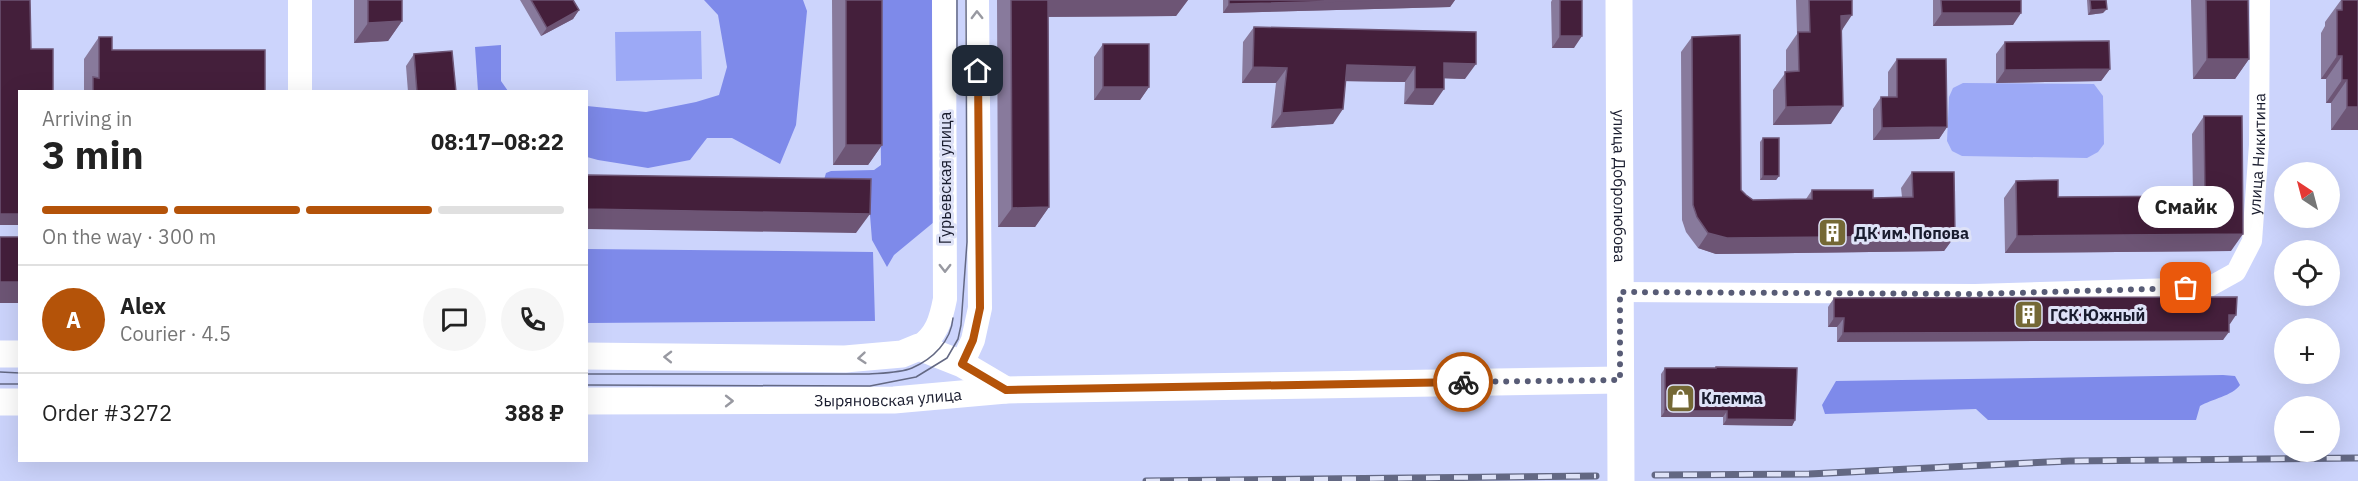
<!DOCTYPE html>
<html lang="en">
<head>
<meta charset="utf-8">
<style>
	body { margin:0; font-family:"IBM Plex Sans",sans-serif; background:#f6f6f6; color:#222; height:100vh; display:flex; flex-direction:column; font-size:22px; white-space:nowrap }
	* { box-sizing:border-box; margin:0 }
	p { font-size:20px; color:#767676 }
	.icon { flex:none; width:33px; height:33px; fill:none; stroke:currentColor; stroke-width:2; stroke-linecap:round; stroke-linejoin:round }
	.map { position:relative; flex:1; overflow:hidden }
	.sheet { position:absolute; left:18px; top:90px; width:570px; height:372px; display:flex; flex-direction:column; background:#fff; border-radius:0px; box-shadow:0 6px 24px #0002 }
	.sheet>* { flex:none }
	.needle { width:39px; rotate:324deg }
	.tools { position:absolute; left:2274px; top:162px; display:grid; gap:12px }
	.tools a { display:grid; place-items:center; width:66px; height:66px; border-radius:50%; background:#fff; box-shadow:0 6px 24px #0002; font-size:30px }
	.pin { position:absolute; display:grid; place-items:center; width:51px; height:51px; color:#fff; margin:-26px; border-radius:12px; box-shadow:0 3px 9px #0006 }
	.courier { position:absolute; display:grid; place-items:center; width:60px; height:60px; margin:-30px; border:4px solid #b45309; border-radius:50%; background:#fff; color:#222; box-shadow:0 2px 8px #0007 }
	.bubble { position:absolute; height:42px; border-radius:21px; background:#fff; box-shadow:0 6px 24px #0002; font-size:20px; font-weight:700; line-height:42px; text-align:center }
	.overview em { font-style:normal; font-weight:700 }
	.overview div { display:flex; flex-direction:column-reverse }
	.overview { display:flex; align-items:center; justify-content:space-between; height:102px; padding:0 24px }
	h1 { font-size:39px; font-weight:700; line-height:45px }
	.bar { display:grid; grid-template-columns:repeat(4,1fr); gap:9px 6px; align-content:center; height:72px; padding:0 24px }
	.bar i { height:8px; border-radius:4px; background:#e0e0e0 }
	.bar .current { background:#b45309 }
	.bar p { grid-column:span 4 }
	.line { display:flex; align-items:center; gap:15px; padding:0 24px; border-top:2px solid #e0e0e0 }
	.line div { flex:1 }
	.round { display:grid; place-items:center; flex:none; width:63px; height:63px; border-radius:32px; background:#f6f6f6 }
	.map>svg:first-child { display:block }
	.green { fill:#9ca9f6 }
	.forest { fill:#7e8aea }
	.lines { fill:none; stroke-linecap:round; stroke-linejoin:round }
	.minor { stroke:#fff; stroke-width:20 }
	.tertiary { stroke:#fff; stroke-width:24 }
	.secondary { stroke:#fff; stroke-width:27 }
	.tram { stroke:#636883; stroke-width:1.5 }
	.rail-casing { stroke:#636883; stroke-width:7 }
	.rail { stroke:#dee2f7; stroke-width:4.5; stroke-dasharray:14; stroke-linecap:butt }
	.wall { fill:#887a9c }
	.shaded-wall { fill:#6d5575 }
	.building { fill:#441f3b; stroke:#6d5575; stroke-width:1.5 }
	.oneway { stroke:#9899a1 }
	.done { stroke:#585c76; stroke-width:6; stroke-dasharray:0 10.8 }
	.route { stroke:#b45309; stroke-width:8 }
	.labels { text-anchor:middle; stroke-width:6; stroke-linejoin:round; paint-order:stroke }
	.street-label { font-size:16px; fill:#191c2e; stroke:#dee2f7 }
	.poi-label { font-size:16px; font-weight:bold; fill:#191c2e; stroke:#dee2f7; text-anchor:start }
</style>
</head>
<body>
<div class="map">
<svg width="2358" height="481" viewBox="0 0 2358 481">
	<rect width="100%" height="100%" fill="#ccd4fc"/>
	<path class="green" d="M701,31l1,48 -86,2 -1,-49z
		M1963,83l131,1 9,12 1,48 -6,8 -11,6 -125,-2 -10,-5 -5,-10 2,-44 4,-9z"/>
	<path class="forest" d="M704,0h99l4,11 -11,114 -16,39 -48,-26h-25l-17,22 -42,8 -50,-8 -11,-3v-51l59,6 50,-10 23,-7 8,-28 -9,-52z
		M879,0h53l2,222 -40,33 -7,12 -15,-27 -2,-25 -7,-21 -40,-11 3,-10 5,-2 43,-1 7,-5z
		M501,45v36l7,10h-30l-3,-44z
		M587,249l286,3 2,69 -288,2z
		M2223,375l12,1 5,9c-8,11 -28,14 -40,21l-4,14h-208l-12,-11 -151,5 -3,-9 14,-24z"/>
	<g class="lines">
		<path class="minor" id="s1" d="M1620,292l355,2 234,-7 27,-15 16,-31 7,-96 1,-145"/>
		<path class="tertiary" d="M300,92v-92
			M919,347c18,-12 22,-28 26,-48l-1,-299
			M962,364l11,-24 7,-32 -3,-308"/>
		<g class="secondary">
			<path id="s2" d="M1619,0l2,481"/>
			<path d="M0,354h20"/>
			<path d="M586,356l259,3 57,-5 17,-7 43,17 44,26"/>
			<path id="s3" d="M586,401l308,-1 112,-10 614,-10"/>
			<path d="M0,402h20"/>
		</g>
		<path class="tram" d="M957,0v63
			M0,372l20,1
			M586,374h283c13,-1 31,-1 43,-6 21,-9 39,-27 41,-50
			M0,384h20
			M586,385l284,1 46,-9 31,-19 11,-19 3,-14 6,-83 -1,-242"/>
		<defs>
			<path id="rail" d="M1655,475l154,-1 260,-13 289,-3
				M1146,481l450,-5"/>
		</defs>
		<use href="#rail" class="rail-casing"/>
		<use href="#rail" class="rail"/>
	</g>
	<path class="wall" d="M354,0h48v21l-14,20 -34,2z
		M520,0h53l6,10 -6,9 -32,17z
		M832,0h50v145l-14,20h-35z
		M997,0h191l-12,16 -128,1 1,190 -14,20h-37z
		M1223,0h232l-5,7 -227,6z
		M1552,0h30l-8,48h-22l-1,-46z
		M1796,0h56l-10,31 -11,93 -58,1v-35l13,-18v-22l11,-16z
		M1933,0h88l-8,25 -80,1z
		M2087,0h19l-3,13 -15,2z
		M2191,0h57l1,59 -14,20h-42z
		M2341,0h17v130h-27v-27h-5v-24h-5v-46l4,-7v-4z
		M1254,27l211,52 -21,-1 -11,27 -29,-1 1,-22 -59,-1 -13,43 -62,4 5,-45h-34l1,-41z
		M99,37l13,13 153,42h-181v-33z
		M1692,37l49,153 5,5 7,5 53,-1 6,-9 61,8 29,-1 -1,-9 11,-16 43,64 -11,15 -228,3 -18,-6 -12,-16 -4,-12 -1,-168z
		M2005,42l105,27 -9,12 -105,2v-29z
		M1103,44l46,43 -9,13h-46v-43z
		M414,54l42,38h-48l-2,-26z
		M1897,59l50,68 -8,12 -66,1v-31l8,-12h7v-25z
		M2204,116l27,135 -226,2 -1,-55 12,-17 42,16 135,-1 -1,-62z
		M1763,138l16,38 -3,4h-16v-38z
		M1834,298l396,26h-1l-6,16 -386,2v-15h-9v-20z
		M1716,367l79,53 -3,6 -69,-1v-8h-62v-43l4,-6h50z"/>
	<path class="shaded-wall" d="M1046,0h142l-12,16 -142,1z
		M1382,0h73l-5,7 -227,6 6,-9z
		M2107,9l-4,4 -15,2 3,-5z
		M579,10l-6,9 -32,17 6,-8z
		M1942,13h79l-8,12 -80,1z
		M1852,15l-12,18 1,-17z
		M402,21l-14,20 -34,2 14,-20z
		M1560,36h22l-8,12h-22z
		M2337,56h5l-16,23h-5z
		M2207,59h42l-14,20h-42z
		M1444,63l32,1 -11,15 -32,-1z
		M1347,65l68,2 -10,15 -69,-1z
		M1253,67l34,1 -11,15h-34z
		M2110,69l-9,12 -105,2 9,-13z
		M2342,80h5l-16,23h-5z
		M1103,87h46l-9,13h-46z
		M1415,89h29l-11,16 -29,-1z
		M1843,106l-12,18 -58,1 13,-18z
		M2347,107h11v23h-27z
		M1343,109l-10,15 -62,4 11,-15z
		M1947,127l-8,12 -66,1 9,-12z
		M846,145h36l-14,20h-35z
		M1763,176h16l-3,4h-16z
		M1049,207l-14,20h-37l14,-19z
		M586,209l284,5 -14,19 -270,-4z
		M0,214h20v11h-20z
		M1708,233l247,3 -11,15 -228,3 -18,-6z
		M2243,234l-12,17 -226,2 12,-17z
		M0,282h20v21h-20z
		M2229,315h7l-6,9h-7z
		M1834,318h10l-7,9h-9z
		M2229,332l-6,8 -386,2 6,-9z
		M1665,411h62l-4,6h-62z
		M1727,419l68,1 -3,6 -69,-1z"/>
	<path class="building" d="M0,0h30l1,49h22v43h-33v122h-20z
		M368,0h34v21l-34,2z
		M531,0h42l6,10 -32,18z
		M846,0h36v145h-36z
		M1011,0h37l1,207 -37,1z
		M1229,0h153l-153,4z
		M1560,0h22v36h-22z
		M1809,0h43v15l-11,1 2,90 -57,1 -1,-35 14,-1 -1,-39h12z
		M1941,0h80v13h-79z
		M2090,0h16l1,9 -16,1z
		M2206,0h42l1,59h-42z
		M2342,0h16v107h-11v-27h-5v-24h-5v-46h5z
		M1254,27l222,5v32l-32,-1v26h-29v-22l-68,-2 -4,44 -61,4 5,-45 -34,-1z
		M1740,35l1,155 5,5 7,5 59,-1v-9h61v8l40,-1 -1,-25h42l1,64 -228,2 -19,-5 -11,-16 -4,-12 -1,-168z
		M99,37h13v13h153v42h-172v-15l6,1z
		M2109,41l1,28 -105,1v-28z
		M1103,44h46v43h-46z
		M452,51l4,41h-39l-3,-38z
		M1897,59h49l1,68 -65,1 -1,-31h16z
		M2204,116h38l1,118 -226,2 -1,-55 42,-1v17l147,-1z
		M1763,138h16v38h-16z
		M586,175l285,4 -1,35 -284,-5z
		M0,237h20v45h-20z
		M2237,297l-1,18h-7v17l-386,1 1,-15h-10v-20z
		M1716,367l81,1 -2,52 -68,-1v-8h-62v-43h51z"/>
	<defs><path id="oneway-chevron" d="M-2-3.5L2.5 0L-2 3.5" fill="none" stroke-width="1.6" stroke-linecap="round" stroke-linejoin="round" transform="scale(1.5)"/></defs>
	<g class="oneway">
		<use href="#oneway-chevron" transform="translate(977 15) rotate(-91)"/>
		<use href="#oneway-chevron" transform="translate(945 268) rotate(90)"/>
		<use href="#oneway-chevron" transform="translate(668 357) rotate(-179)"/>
		<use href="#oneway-chevron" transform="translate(862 358) rotate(175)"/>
		<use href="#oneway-chevron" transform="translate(729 401)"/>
	</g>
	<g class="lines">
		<path class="done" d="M1463,382l157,-2v-88l356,2 210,-6"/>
		<path class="route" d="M978,71l2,237 -7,32 -11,24 44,26 457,-8"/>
	</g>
	<defs>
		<symbol id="building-square" viewBox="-11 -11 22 22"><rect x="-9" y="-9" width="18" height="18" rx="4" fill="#746835" stroke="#dee2f7"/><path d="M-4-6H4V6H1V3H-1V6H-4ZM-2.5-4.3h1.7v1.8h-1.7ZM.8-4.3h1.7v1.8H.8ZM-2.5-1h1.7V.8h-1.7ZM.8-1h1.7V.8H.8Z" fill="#fff"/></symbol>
		<symbol id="shop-square" viewBox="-11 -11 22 22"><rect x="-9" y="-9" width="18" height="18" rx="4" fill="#746835" stroke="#dee2f7"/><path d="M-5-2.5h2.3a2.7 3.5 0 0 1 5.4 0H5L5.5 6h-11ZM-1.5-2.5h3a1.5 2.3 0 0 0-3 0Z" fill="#fff"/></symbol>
	</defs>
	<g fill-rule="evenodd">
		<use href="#building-square" x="1816" y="216" width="33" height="33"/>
		<use href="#building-square" x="2012" y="298" width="33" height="33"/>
		<use href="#shop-square" x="1664" y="382" width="33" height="33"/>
	</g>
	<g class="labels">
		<g class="street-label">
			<text dy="6" stroke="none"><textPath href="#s1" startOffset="742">улица Никитина</textPath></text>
			<text transform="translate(945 178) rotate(-90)" y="6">Гурьевская улица</text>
			<text dy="6" stroke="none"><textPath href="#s2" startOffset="186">улица Добролюбова</textPath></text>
			<text dy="6" stroke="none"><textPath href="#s3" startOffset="302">Зыряновская улица</textPath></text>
		</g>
		<g class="poi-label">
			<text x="1854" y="239">ДК им. Попова</text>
			<text x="2050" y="321">ГСК Южный</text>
			<text x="1701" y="404">Клемма</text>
		</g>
	</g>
</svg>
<div class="tools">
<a><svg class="needle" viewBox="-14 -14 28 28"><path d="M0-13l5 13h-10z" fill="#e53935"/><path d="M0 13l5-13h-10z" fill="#767676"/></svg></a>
<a><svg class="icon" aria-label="locate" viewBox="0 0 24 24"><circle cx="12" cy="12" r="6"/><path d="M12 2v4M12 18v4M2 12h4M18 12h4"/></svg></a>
<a>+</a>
<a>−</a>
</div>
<div class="pin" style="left:2186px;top:288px;background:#ea580c"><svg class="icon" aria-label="bag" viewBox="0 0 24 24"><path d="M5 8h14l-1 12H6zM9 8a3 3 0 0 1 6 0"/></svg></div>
<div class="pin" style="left:978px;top:71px;background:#1f2937"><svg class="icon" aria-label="home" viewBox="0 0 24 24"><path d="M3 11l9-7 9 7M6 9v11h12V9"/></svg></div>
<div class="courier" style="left:1463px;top:382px"><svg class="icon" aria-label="bike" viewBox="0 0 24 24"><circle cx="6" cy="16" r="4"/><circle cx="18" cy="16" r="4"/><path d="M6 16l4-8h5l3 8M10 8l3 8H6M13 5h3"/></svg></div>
<div class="bubble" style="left:2138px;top:186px;width:96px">Смайк</div>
<section class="sheet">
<div class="overview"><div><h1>3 min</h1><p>Arriving in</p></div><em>08:17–08:22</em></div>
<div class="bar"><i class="current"></i><i class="current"></i><i class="current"></i><i></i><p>On the way · 300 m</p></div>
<div class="line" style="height:108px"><b class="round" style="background:#b45309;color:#fff">A</b><div><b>Alex</b><p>Courier · 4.5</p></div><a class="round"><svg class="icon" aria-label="chat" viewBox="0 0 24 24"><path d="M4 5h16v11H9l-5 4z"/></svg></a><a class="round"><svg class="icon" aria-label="phone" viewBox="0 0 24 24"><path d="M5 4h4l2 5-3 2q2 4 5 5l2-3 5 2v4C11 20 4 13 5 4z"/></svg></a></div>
<div class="line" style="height:78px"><div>Order #3272</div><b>388 ₽</b></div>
</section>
</div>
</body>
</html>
